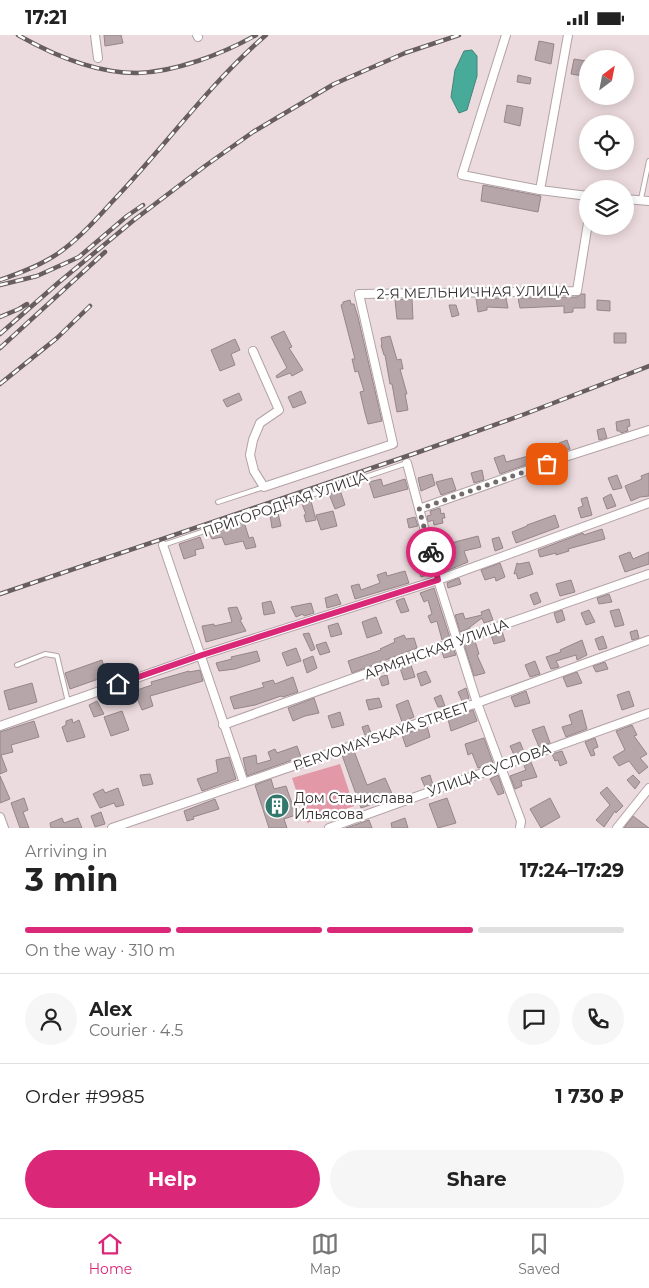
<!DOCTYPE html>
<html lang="en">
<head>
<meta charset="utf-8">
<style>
	body { margin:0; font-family:Montserrat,sans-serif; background:#f6f6f6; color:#222; height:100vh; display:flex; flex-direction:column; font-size:19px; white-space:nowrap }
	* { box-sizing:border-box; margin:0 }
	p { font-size:16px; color:#767676 }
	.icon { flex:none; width:28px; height:28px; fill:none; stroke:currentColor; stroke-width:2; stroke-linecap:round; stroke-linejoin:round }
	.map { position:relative; height:793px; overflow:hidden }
	.drawer { display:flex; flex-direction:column; background:#fff; flex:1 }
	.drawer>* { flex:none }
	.needle { width:32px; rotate:32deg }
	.tools { position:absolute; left:579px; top:15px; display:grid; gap:10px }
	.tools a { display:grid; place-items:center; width:55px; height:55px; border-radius:50%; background:#fff; box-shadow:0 2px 12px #0003; font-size:25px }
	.pin { position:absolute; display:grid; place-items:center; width:42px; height:42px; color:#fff; margin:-21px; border-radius:10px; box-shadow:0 2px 8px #0006 }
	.courier { position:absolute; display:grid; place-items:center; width:50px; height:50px; margin:-25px; border:4px solid #db2777; border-radius:50%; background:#fff; color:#222; box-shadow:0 1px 6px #0007 }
	.overview em { font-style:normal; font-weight:700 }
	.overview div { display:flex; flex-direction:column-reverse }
	.overview { display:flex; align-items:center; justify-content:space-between; height:85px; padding:0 25px }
	h1 { font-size:32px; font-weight:700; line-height:38px }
	.bar { display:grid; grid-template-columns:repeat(4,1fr); gap:8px 5px; align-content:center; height:60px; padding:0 25px }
	.bar i { height:6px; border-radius:4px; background:#e0e0e0 }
	.bar .active { background:#db2777 }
	.bar p { grid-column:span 4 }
	.line { display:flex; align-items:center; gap:12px; padding:0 25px; border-top:1px solid #e0e0e0 }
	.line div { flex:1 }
	.round { display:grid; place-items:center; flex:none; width:52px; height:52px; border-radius:26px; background:#f6f6f6 }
	.action { display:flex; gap:10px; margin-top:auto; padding:10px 25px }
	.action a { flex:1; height:58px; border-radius:30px; background:#db2777; color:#fff; font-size:20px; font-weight:700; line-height:58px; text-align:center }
	.action a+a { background:#f6f6f6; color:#222 }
	.status { display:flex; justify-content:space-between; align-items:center; height:35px; padding:0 25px; background:#fff; direction:ltr }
	.status svg { height:14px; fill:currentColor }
	.menu { display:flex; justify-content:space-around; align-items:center; height:70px; border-top:1px solid #e0e0e0; background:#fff; font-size:14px; color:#767676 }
	.menu a { display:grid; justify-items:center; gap:2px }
	.menu .active { color:#db2777 }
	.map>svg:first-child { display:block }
	.green { fill:#e398a8 }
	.water { fill:#48aa99; stroke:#428579 }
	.building { fill:#b6a6a9; stroke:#968689 }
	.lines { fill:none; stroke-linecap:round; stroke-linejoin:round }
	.lane-casing { stroke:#b2a2a5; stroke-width:6 }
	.street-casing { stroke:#b2a2a5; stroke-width:10 }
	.lane { stroke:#fff; stroke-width:4 }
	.street { stroke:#fff; stroke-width:8 }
	.rail-casing { stroke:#685e60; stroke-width:4.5 }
	.rail { stroke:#fff; stroke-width:2.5; stroke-dasharray:8; stroke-linecap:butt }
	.done { stroke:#746b6c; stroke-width:5; stroke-dasharray:0 9 }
	.route { stroke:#db2777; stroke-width:6 }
	.labels { text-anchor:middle; stroke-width:4.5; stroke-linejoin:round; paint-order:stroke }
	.street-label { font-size:14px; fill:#342e2f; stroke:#fff }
	.poi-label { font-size:14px; fill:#342e2f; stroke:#fff; text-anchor:start }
</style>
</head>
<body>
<div class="status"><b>17:21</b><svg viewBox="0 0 49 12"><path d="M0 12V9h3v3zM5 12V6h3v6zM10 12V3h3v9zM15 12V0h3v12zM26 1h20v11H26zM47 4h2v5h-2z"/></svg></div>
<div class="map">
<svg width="649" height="793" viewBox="0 0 649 793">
	<rect width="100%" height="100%" fill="#ecdbde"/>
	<path class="green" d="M340,729l14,42 -47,17 -15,-45z"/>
	<path class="water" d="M472,15l5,6v20l-10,34 -8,3 -8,-16 4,-27 9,-19z"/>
	<path class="building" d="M104,0h17l2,8 -18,3z
		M539,6l15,3 -3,20 -16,-4z
		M574,24l12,2 -3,15 -12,-2z
		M518,40l13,3 -1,6 -13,-2z
		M507,70l16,3 -3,18 -16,-4z
		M483,150l58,11 -3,16 -57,-11z
		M581,259h4v14h-12v4l-9,1v-7l-44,2 -2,-10 59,-1z
		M476,263h30l2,10 -21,-1v3l-9,2z
		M412,264l1,20h-16l-2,-19z
		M350,265l1,4h3l4,13 24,104 -14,3 -3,-11 -5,-21 4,-1 -6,-20 -3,1 -3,-13h3l-14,-54 2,-1v-2z
		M597,265l13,1v10l-13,-1z
		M449,270h7l3,10 -7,2z
		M284,296l8,16 -3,1 14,22 -11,6 -2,-3 -13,5 -1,-2 11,-8 -16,-31z
		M614,298h12v10h-12z
		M390,301l7,24 4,-1 2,10h-3l7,25h-2l3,16 -11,2 -5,-28h-2l-5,-29h-1l-3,-10h1l-1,-7z
		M235,304l5,11 -9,4 4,11 -15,6 -9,-21z
		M301,356l5,12 -13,5 -5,-11z
		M239,358l3,7 -15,7 -4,-7z
		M629,384l1,7 -3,1 1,4 -7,2 -1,-2h-3l-1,-9z
		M604,393l3,10 -8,2 -2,-10z
		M567,405l3,9 -8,3 -3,-9z
		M504,420l2,7 26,-7 2,7 -34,12 -6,-16z
		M482,435l2,10 -10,3 -3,-10z
		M649,438v23l-9,1 -9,4 -6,-15 17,-7 -1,-3z
		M432,439l3,11 -14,6 -3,-13z
		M617,440l5,13 -9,2 -5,-12z
		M452,443l4,12 -15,5 -5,-13z
		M381,444l2,7 22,-7 3,10 -34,9 -5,-16z
		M340,455l5,15 -10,4 -6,-15z
		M611,459l5,12 -9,3 -4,-11z
		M587,462l5,18 -11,3 -3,-10 5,-2 -2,-7z
		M311,466l5,19 -10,2 -2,-7 2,-1 -4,-10z
		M440,473l1,6 3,-1 1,5h-3l1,5 -9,2 -1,-5 -5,2 -1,-6 4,-1 -1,-4z
		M333,476l4,15 -16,4 -5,-15z
		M278,478l3,13 -9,2 -2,-13z
		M555,480l4,12 -43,16 -4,-11 15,-6v-1z
		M415,482l3,9 -9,2 -2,-9z
		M244,487l5,16 4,-1 3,10 -10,2 -3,-8 -18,4 -3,-8 -10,2 -3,-6z
		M602,494l3,10 -37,10 1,2 -13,4v-2l-16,4 -2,-7 45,-17 1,2z
		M478,501l3,11 -17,4 4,11 -24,10 -3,-1 -3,-12 17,-5 -4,-11z
		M200,502l4,11 -9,2 1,5 -12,4 -5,-15z
		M499,502l4,11 -8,3 -3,-12z
		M630,517l3,7 16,-7v12l-24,8 -6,-16z
		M426,525l5,14 -10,3 -5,-14z
		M529,527l4,12 -15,5 -2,-6 -2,1 3,-11 2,1z
		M500,528l5,14 -9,4 -1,-4 -10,3 -4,-10z
		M405,536l4,12 -54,16 -4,-13 8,-2 2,6 19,-7 -3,-8 9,-3 1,4z
		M459,543l2,6 -13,4 -1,-5z
		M571,545l4,12 -15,4 -4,-12z
		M434,553l16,50 -8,2 -5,-19 -6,2 -3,-7 4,-2 -4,-14 -4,2 -4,-9z
		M537,557l4,10 -7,3 -4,-10z
		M337,559l4,10 -14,4 -2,-10z
		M609,559l3,8 -13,2 -2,-6z
		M404,563l5,13 -8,2 -5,-12z
		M271,566l4,12 -11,2 -2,-12z
		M311,568l3,10 -10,3 -1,-2 -7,3 -5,-10z
		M237,572l5,12 -2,1 6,11 -40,11 -4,-16 12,-2v2l18,-4 -4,-14z
		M489,574l4,11 -9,3 -2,-5 -12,9v1l-10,4 -5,-17 8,-2 2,6 17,-4 -1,-3z
		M619,574l5,16 -9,2 -5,-16z
		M562,575l3,10 -8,3 -3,-10z
		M589,575l6,12 -9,3 -5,-12z
		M376,582l6,16 -15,5 -5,-16z
		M338,588l4,11 -11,3 -3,-11z
		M637,595l2,8 -7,2 -2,-8z
		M502,596l3,10 -11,3 -3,-9z
		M309,598l6,16 -4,2 -8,-17z
		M404,600l2,4 8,-1 3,10 -65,25 -4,-12 33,-11 -1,-1 15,-7 -1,-3z
		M603,601l4,12 -8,2 -4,-11z
		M582,605l5,15 -10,5 -1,-5 -20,6 3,6 -8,2 -5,-12 15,-5 -1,-2z
		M475,606l4,13 -2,1 8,18 -11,3 -10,-32z
		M326,607l4,10 -10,3 -4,-10z
		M296,613l5,13 -14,5 -5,-13z
		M453,613l3,7 -12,3 -2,-6z
		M257,616l3,10 -25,8 -16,2 -3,-8 16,-4 -1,-2z
		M313,621l4,12 -10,5 -4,-13z
		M102,625l5,16 -37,13 -5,-16z
		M535,626l5,13 -10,3 -5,-12z
		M605,627l3,7 -12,3 -3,-6z
		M126,629l4,8 -12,3 -3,-7z
		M411,630l4,12 -11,3 -4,-12z
		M200,635l3,11 -53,15 3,10 -11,4 -8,-19 18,-6 -1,-3 38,-11v1z
		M426,636l5,11 -10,4 -4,-12z
		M577,637l5,11 -15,4 -4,-10z
		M387,640l2,9 -7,2 -3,-9z
		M293,642l5,15 -15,5 -2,-1 -26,9 -21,4 -4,-12 34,-10 -2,-4 11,-3 2,4z
		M32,648l5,19 -28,8 -5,-19z
		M466,653l3,10h-1v2l-6,1 -4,-9z
		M526,656l4,12 -15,4 -4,-10z
		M629,656l5,15 -12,4 -5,-15z
		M441,660l4,11 -7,1 -4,-9z
		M314,663l5,15 -14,3 -12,5 -5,-13z
		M379,663l3,9 -13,3 -3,-10z
		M408,665l6,17 -12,5 -6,-17z
		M97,666l7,13 -10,3 -5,-12z
		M473,675l4,11 -26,10 -3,-12z
		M582,675l5,19 -21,8 -4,-10 10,-3 -3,-9z
		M122,676l7,19 -18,6 -7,-19z
		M340,677l4,13 -12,3 -4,-12z
		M72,684l1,4 6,-3 6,17 -18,5 -5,-15 4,-2v-4z
		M34,686l5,16 -28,8 2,7 -12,3 6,16 -7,3v-42z
		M368,690l3,8 -6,2 -3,-8z
		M632,690l5,10 -3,1 13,18 -7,4 8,9 -9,7 -10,-13 -10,5 -6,-9 12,-7 -9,-19z
		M427,691l3,11 -24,10 -4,-12z
		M544,691l6,17 -11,4 -7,-17z
		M484,703l9,25 -15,5 -6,-15 -4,2 -3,-11z
		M595,703l3,9 -5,2 2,6 -4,1 -6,-14z
		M520,707l4,10 -10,3 -4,-9z
		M297,711l4,11 -54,19 -4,-18 13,-3 1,9 14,-4 -3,-8 7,-3 2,4z
		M354,716l13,34 18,-7 9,20 -17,7 -1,-2 -15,5 -19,-53z
		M562,716l5,12 -7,3 -2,-6 -3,1 -3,-7z
		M229,722l7,22 -34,12 -5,-12 21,-7 -2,-12z
		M531,727l6,15 -16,4 1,5 -7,3 -5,-13 16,-6 -2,-4z
		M150,739l3,10 -10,2 -3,-11z
		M430,740l3,10 -8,2 -4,-9z
		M498,740l6,18 -6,2 -8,-16z
		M633,740l7,7 -5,7 -8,-9z
		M0,741l10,23 -10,4z
		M271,744l3,10 12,-3 10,29 -12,4 3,9h-18l-14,-43z
		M607,752l16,19 -7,7 -1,-2 -11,16 -8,-7 14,-15 -10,-12z
		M118,753l6,17 -8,2 -2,-4 -14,5 -7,-14 10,-5 2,4z
		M24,763l4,12 -5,2 6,16h-9l-9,-25z
		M447,763l9,25 -18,5 -9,-24z
		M550,763l10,19 -19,11 -11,-19z
		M215,764l4,10 -26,8 1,2 -7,2 -3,-10z
		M101,777l4,12 -10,3 -4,-11z
		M633,781l16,12h-25z
		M62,783l2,5 14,-5 4,10h-31l-1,-5z
		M405,783l3,10h-16l-1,-5z
		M369,785l3,8h-26z"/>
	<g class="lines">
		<defs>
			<path id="lane" d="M641,164l8,-38
				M218,467l46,-15
				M163,510l244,-82
				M17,630l28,-11 12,2 11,46"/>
			<path id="street" d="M95,0l3,23
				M197,0l1,2
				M506,0l-44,140 78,15 48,6
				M540,155l28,-155
				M625,164l24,2
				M253,316l26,59 -19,13 -7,17 -3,15 4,16 10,16 129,-43 -34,-150 218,-3 11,-68
				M407,428l31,117 39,123 44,118 -1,7
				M419,474l146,-52 84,-27
				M163,510l81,238
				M223,690l234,-84 192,-67
				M0,691l202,-71 236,-75 211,-77
				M0,782l4,11
				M112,793l365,-125 172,-63
				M329,793l320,-115
				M617,793l32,-40"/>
		</defs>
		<use href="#lane" class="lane-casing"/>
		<use href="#street" class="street-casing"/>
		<use href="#lane" class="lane"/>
		<use href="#street" class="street"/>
		<defs>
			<path id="rail" d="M18,0c35,20 77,38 119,38 38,-1 86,-19 119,-38
				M0,245c17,-6 34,-12 49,-21 22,-12 45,-37 62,-56 53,-55 97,-118 155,-168
				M0,250l37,-9 42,-19 48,-41 16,-11
				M0,282l19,-8 8,-5
				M0,299l58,-51 76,-63 71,-54 48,-34 81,-48 71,-31 54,-18
				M0,313l105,-96
				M0,349l57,-46 33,-32
				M0,559l416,-141 109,-39 124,-48"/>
		</defs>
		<use href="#rail" class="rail-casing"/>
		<use href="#rail" class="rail"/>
	</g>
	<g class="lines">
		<path class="done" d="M431,517l-12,-43 128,-45"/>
		<path class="route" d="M118,649l84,-29 236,-75 -7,-28"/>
	</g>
	<defs>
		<symbol id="building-disc" viewBox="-11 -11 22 22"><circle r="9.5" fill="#32776b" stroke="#fff"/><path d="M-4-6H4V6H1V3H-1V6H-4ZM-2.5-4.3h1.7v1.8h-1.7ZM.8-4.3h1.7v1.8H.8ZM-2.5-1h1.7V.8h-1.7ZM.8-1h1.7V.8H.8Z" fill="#fff"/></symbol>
	</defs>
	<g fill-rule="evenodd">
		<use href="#building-disc" x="263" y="757" width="28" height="28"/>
	</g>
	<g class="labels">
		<g class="street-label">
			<text transform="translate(473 257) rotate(-1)" y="5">2-Я МЕЛЬНИЧНАЯ УЛИЦА</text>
			<text transform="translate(285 469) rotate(-19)" y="5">ПРИГОРОДНАЯ УЛИЦА</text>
			<text transform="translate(436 614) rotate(-20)" y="5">АРМЯНСКАЯ УЛИЦА</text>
			<text transform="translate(381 701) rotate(-19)" y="5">PERVOMAYSKAYA STREET</text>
			<text transform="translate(489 735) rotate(-20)" y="5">УЛИЦА СУСЛОВА</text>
		</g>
		<g class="poi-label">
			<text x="294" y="768">Дом Станислава<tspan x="294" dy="16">Ильясова</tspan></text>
		</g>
	</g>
</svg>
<div class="tools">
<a><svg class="needle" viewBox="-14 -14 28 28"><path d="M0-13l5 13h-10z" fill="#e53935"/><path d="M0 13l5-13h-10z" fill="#767676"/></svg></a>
<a><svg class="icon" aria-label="locate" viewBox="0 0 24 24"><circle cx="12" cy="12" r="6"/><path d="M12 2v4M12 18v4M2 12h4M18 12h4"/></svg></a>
<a><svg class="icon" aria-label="layers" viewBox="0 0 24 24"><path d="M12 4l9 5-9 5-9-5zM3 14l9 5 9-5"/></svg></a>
</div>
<div class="pin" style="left:547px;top:429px;background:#ea580c"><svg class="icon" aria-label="bag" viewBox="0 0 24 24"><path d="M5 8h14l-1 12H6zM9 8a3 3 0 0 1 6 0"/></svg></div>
<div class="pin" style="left:118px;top:649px;background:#1f2937"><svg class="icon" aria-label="home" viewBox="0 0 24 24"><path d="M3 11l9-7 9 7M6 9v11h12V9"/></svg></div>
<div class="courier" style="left:431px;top:517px"><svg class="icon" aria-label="bike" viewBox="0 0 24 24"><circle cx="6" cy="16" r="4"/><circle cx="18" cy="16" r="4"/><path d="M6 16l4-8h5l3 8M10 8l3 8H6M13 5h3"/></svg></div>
</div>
<section class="drawer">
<div class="overview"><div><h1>3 min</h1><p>Arriving in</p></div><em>17:24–17:29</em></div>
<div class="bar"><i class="active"></i><i class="active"></i><i class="active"></i><i></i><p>On the way · 310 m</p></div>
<div class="line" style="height:90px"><a class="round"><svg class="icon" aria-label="person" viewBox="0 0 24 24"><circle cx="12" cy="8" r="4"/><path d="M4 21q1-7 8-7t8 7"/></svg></a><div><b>Alex</b><p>Courier · 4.5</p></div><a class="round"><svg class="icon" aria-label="chat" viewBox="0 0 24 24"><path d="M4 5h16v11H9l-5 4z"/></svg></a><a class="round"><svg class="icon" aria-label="phone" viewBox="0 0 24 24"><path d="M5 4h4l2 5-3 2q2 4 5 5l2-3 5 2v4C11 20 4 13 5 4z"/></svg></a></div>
<div class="line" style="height:65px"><div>Order #9985</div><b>1 730 ₽</b></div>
<div class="action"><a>Help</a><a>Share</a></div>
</section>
<nav class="menu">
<a class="active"><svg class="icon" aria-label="home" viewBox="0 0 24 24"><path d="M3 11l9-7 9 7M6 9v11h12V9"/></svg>Home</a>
<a><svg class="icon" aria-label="map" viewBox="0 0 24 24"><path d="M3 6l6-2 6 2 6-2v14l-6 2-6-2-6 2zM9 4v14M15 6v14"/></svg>Map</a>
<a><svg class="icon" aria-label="saved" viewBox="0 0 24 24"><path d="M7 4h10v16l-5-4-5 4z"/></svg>Saved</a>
</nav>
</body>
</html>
